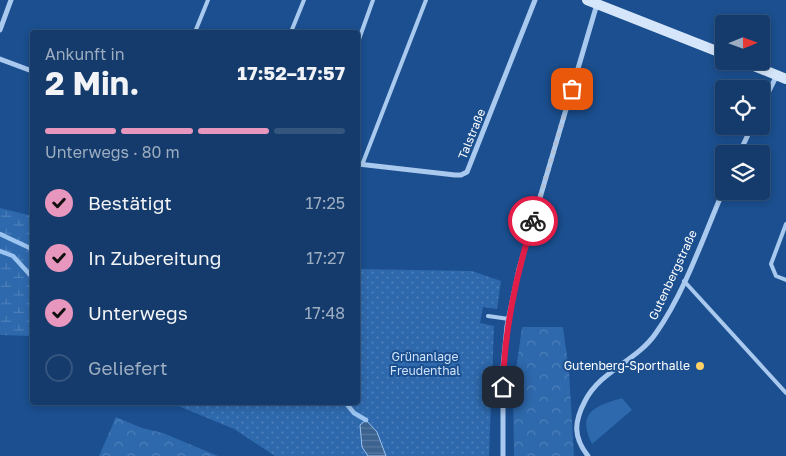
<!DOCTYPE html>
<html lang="de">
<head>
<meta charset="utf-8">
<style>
	body { margin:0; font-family:"Golos Text",sans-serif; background:#214673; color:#f1f3f6; height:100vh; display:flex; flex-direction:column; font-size:19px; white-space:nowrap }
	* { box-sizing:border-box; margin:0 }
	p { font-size:16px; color:#9dadc1 }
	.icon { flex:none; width:28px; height:28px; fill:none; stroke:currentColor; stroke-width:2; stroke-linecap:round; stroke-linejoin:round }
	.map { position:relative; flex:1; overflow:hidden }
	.details { position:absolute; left:30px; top:30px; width:330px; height:375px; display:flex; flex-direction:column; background:#143b6b; border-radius:5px; box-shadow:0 2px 8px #0003,0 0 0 1px #33557e }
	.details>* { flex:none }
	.needle { width:32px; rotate:89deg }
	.fabs { position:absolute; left:715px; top:15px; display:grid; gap:10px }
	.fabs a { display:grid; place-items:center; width:55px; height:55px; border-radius:5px; background:#143b6b; box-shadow:0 2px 8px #0003,0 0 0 1px #33557e; font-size:25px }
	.pin { position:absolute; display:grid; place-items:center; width:42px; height:42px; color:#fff; margin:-21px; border-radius:10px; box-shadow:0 2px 8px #0006 }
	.courier { position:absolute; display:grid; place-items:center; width:50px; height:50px; margin:-25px; border:4px solid #e11d48; border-radius:50%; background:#fff; color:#222; box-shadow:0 1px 6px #0007 }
	.headline em { font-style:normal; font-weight:700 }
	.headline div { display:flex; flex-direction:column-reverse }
	.headline { display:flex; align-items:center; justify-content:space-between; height:85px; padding:0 15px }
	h1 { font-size:32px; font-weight:700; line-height:38px }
	.bar { display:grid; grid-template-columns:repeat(4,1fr); gap:8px 5px; align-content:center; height:60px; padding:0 15px }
	.bar i { height:6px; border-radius:4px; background:#33557e }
	.bar .active { background:#e797bd }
	.bar p { grid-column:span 4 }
	ol { padding:0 15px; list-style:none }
	li { display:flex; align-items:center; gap:15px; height:55px }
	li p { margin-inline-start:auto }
	li .icon { padding:5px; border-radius:50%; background:#e797bd; color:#111; stroke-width:4 }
	li:last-child { color:#9dadc1 }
	li i { width:28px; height:28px; border:2px solid #33557e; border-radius:50% }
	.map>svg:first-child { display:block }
	.grass { fill:#2e69ad }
	.forest { fill:url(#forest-crowns) }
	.wetland { fill:url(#wetland-marsh) }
	.park { fill:url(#park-dots) }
	.water { fill:url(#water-rules); stroke:#9cc4f0 }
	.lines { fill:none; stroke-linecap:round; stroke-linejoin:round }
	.stream { stroke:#9cc4f0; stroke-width:4.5 }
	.lane { stroke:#a9c9ee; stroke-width:4 }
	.street { stroke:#a9c9ee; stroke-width:5 }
	.secondary { stroke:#d6e6fa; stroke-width:10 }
	.done { stroke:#afc1d8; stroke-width:5; stroke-dasharray:0 9 }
	.route { stroke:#e11d48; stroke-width:6 }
	.poi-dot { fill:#ffd166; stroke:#1b4f8f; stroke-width:2 }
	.labels { text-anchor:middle; stroke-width:4; stroke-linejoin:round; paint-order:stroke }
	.street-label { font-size:12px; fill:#fff; stroke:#1b4f8f }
	.park-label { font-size:12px; fill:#cfe3fa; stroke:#1b4f8f }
	.poi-label { font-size:12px; fill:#fff; stroke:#1b4f8f; text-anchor:end }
</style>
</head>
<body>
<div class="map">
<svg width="786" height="456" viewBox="0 0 786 456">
	<defs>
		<pattern id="forest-crowns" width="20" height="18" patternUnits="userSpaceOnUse" patternTransform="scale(1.25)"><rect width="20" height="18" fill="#2e69ad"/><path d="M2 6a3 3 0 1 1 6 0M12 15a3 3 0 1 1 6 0" fill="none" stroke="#4d80b9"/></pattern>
		<pattern id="wetland-marsh" width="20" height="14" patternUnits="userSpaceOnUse" patternTransform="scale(1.25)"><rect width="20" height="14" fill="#2e69ad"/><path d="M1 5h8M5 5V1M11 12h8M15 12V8" fill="none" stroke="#4d80b9"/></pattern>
		<pattern id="park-dots" width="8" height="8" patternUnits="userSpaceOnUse" patternTransform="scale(1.25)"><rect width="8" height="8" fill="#2e69ad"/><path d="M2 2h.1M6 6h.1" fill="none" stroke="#4d80b9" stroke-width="1.8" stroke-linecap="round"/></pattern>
		<pattern id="water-rules" width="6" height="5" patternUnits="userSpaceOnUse" patternTransform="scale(1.25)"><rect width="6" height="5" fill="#3c6290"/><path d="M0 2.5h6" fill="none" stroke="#597aa1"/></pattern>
	</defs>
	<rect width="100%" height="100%" fill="#1b4f8f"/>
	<path class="grass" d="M622,398l10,12 -40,34c-16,-32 3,-38 30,-46z"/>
	<path class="forest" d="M522,327h41l6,44 5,85h-60l-1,-65z
		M116,417l26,11 21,5 55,23h-119z"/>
	<path class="wetland" d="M0,208l32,8v120l-32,-1z"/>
	<path class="park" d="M358,269l114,2 29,10 -4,28 -14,-2 -3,16 14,3 -5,130h-103l-9,-24 -17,-7 2,22 6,9h-93l-41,-27 -63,-26 187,-1z"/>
	<path class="water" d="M366,420l11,12 9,24h-18l-6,-9 -2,-22z"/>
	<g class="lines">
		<path class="stream" d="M0,234l32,15
			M0,251l13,5 19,21
			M345,402l9,11 12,7"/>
		<path class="lane" d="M195,32l13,-32
			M291,32l13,-32
			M358,42l15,-42
			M362,165l64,-165
			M786,224l-15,40 5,12 10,4
			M684,281l102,112
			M488,316l21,3"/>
		<path class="street" d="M0,30l11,-30
			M0,59l32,12
			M761,107l16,-32
			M739,154l13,-28
			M358,164l97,11h6l6,-3 68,-172
			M503,456v-89l4,-41 12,-57 78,-265
			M588,456c-15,-19 -14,-34 -3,-55 16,-31 52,-40 71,-68 29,-41 48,-98 68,-144"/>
		<path class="secondary" d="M587,0l137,54
			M742,61l44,18"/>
	</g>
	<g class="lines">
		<path class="done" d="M533,221l39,-132"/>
		<path class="route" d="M503,387c1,-57 13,-112 30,-166"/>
	</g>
	<circle class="poi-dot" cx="700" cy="366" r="5"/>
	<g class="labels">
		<g class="street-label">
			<text transform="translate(472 134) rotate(-68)" y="4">Talstraße</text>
			<text transform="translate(673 275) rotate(-65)" y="4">Gutenbergstraße</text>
		</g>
		<g class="park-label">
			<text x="425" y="361">Grünanlage<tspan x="425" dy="14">Freudenthal</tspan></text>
		</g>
		<g class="poi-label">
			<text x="690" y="370">Gutenberg-Sporthalle</text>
		</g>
	</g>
</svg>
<div class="fabs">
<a><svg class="needle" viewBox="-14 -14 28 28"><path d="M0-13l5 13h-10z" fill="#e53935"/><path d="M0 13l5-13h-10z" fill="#9dadc1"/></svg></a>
<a><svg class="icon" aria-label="locate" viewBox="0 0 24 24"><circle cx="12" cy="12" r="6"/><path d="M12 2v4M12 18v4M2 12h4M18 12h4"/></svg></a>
<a><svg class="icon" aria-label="layers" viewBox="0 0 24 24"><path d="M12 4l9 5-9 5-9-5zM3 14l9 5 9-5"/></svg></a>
</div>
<div class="pin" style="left:572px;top:89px;background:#ea580c"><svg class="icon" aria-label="bag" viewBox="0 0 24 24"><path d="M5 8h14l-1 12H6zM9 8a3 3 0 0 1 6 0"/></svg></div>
<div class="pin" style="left:503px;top:387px;background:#1f2937"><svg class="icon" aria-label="home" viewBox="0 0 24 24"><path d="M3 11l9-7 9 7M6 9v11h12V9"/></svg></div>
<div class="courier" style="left:533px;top:221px"><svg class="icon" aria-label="bike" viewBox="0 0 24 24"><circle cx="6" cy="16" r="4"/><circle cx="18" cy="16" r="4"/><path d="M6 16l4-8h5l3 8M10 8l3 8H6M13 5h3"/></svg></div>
<section class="details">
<div class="headline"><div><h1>2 Min.</h1><p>Ankunft in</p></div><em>17:52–17:57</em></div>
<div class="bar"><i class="active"></i><i class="active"></i><i class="active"></i><i></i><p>Unterwegs · 80 m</p></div>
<ol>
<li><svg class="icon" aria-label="check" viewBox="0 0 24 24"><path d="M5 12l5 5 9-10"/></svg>Bestätigt<p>17:25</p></li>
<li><svg class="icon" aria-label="check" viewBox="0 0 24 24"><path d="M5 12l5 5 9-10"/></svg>In Zubereitung<p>17:27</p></li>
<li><svg class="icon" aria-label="check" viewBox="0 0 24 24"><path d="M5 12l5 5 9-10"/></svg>Unterwegs<p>17:48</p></li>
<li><i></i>Geliefert</li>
</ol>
</section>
</div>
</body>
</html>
